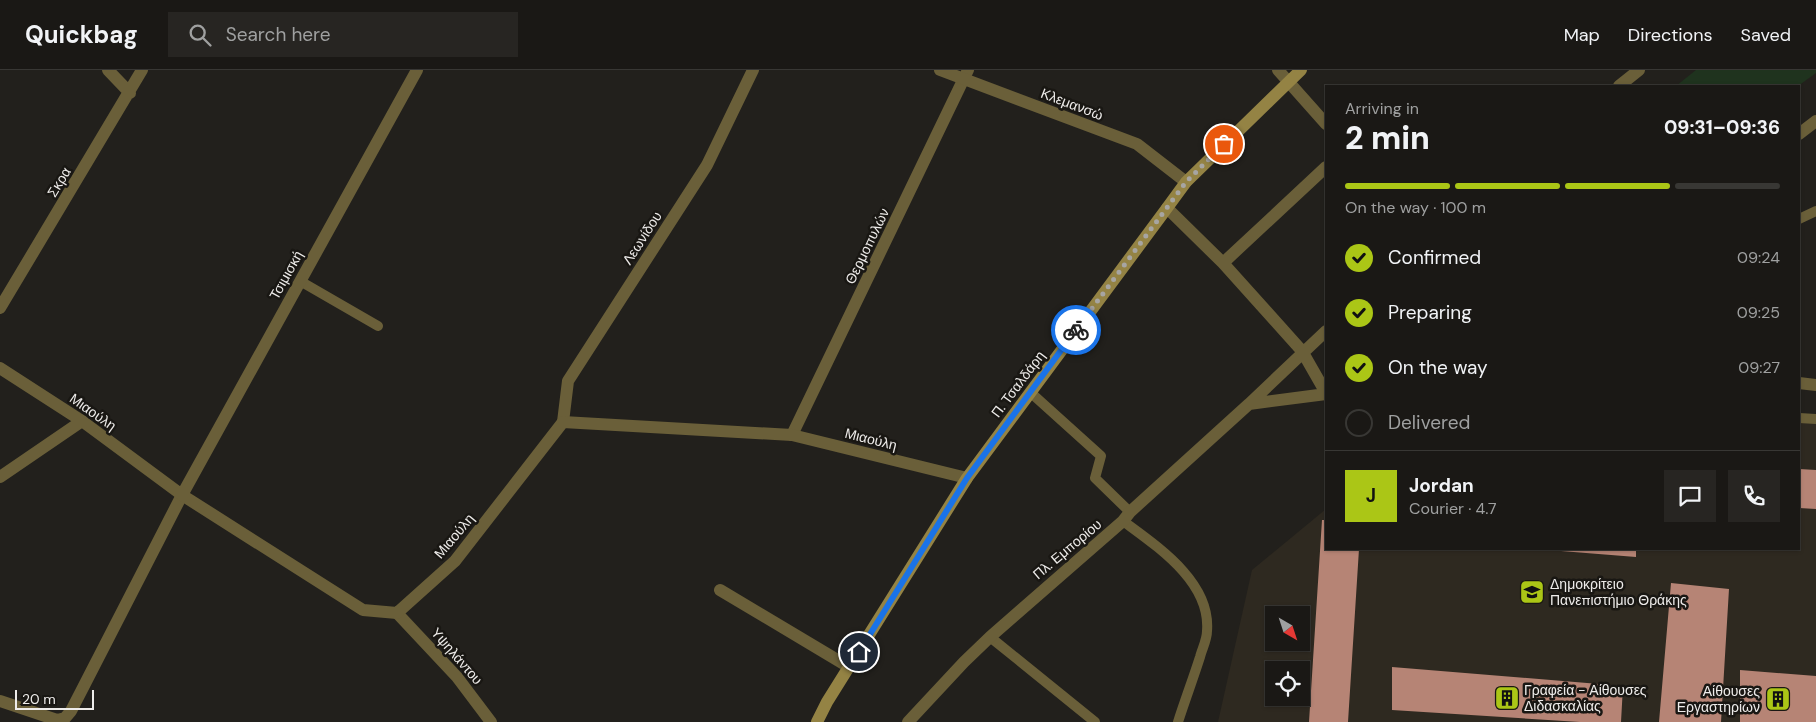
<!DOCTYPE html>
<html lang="en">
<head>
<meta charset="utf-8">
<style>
	body { margin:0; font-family:"DM Sans",sans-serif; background:#272522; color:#f1f3f6; height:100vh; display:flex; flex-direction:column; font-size:19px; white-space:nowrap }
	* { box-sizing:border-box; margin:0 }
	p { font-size:16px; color:#9fa0a0 }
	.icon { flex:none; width:28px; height:28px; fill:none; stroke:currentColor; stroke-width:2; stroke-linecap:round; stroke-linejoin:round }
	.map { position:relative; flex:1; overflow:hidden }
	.drawer { position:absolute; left:1325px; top:15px; width:475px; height:465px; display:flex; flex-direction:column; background:#1a1815; border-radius:0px; box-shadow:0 1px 4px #0004,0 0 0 1px #383734 }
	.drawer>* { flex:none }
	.needle { width:32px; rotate:141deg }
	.buttons { position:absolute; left:1265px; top:536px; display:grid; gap:10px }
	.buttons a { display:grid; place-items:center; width:45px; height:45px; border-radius:0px; background:#1a1815; box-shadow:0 1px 4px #0004,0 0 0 1px #383734; font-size:25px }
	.scale { position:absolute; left:15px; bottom:12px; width:79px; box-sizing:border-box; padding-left:5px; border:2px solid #eeecea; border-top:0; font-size:14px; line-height:18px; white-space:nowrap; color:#eeecea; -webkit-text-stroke:4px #191713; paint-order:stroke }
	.pin { position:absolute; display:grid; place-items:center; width:42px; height:42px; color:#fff; margin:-21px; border:2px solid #fff; border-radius:50%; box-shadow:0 1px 5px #0007 }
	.courier { position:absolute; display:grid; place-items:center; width:50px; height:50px; margin:-25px; border:4px solid #1a73e8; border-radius:50%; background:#fff; color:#222; box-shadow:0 1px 6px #0007 }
	.head em { font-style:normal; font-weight:800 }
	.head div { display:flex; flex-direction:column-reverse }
	.head { display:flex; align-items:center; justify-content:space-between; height:85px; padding:0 20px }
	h1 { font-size:32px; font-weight:800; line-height:38px }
	.bar { display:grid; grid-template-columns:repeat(4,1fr); gap:8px 5px; align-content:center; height:60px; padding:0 20px }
	.bar i { height:6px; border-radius:4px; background:#383734 }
	.bar .on { background:#abc616 }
	.bar p { grid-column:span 4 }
	.line { display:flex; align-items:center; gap:12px; padding:0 20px; border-top:1px solid #383734 }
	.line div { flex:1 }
	.round { display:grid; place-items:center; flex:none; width:52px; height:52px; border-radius:0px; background:#272522 }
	ol { padding:0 20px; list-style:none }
	li { display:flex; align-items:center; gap:15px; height:55px }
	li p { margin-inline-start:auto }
	li .icon { padding:5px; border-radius:50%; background:#abc616; color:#111; stroke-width:4 }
	li:last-child { color:#9fa0a0 }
	li i { width:28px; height:28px; border:2px solid #383734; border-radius:50% }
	header { display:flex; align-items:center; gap:30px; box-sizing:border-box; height:70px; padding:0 25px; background:#1a1815; border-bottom:1px solid #383734 }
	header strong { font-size:24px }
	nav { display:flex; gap:28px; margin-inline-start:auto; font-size:18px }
	.search { width:350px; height:45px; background:#272522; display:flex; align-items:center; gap:12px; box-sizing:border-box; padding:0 18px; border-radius:0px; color:#9fa0a0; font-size:19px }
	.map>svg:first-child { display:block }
	.built { fill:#2e2920; fill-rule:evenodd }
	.green { fill:#1f331e }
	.building { fill:#b68475 }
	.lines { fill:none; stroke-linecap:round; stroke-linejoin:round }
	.service { stroke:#6a5f39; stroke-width:10 }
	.minor { stroke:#6a5f39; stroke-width:12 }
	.tertiary { stroke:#6a5f39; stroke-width:12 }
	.secondary { stroke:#948344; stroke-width:12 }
	.done { stroke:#a7a5a2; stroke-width:5; stroke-dasharray:0 9 }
	.route { stroke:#1a73e8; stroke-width:6 }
	.labels { text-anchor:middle; stroke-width:5; stroke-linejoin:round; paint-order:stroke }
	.street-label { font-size:14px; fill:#eeecea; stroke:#191713 }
	.poi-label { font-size:14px; fill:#eeecea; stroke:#191713; text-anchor:start }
</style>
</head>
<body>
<header>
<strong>Quickbag</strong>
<div class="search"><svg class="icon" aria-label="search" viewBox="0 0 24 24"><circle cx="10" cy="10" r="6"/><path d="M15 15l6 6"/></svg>Search here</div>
<nav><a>Map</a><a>Directions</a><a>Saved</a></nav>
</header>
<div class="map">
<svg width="1816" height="652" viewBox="0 0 1816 652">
	<rect width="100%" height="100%" fill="#22201c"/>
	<path class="built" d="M1799,348l17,4v300h-598l34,-152 74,-61v40h473zM1274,545h27v27h-27zM1274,600h27v28h-27z"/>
	<path class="green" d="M1696,0h120v3l-18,13h-122z"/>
	<path class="building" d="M1799,399l17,1v39l-17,-1z
		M1322,450h4v29h33l-11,173h-39z
		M1536,479h100v8z
		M1671,513l58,6 -8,133h-62z
		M1392,597l231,19 -2,36h-41l-188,-12z
		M1740,600l76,6v46h-76z"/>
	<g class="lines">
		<path class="service" d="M1799,149l17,-8
			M300,211l78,45
			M1030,322l71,64 -6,22 35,34
			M1799,348l17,1
			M1123,451c35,26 88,61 84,110 0,9 -5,18 -7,26 -7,22 -15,43 -22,65
			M990,567l105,85"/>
		<path class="minor" d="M108,0l22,23
			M1278,0l48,54
			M1619,16l20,-16
			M1799,64l17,-13
			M1167,138l56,55 79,88 24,42
			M1223,193l103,-96
			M0,238l142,-238
			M1799,313l17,2
			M1249,334l77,-73
			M563,352l5,-41 139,-216 46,-95
			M792,365l176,-365
			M720,520l129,77
			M397,543l60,64 34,45
			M0,631l57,19 8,-2 6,-7 111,-216
			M908,652l56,-60 26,-25 133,-116 7,-9 119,-108 77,-10"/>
		<path class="tertiary" d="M940,0l197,74 49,38
			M0,298l82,53 100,74 181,115 34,3 58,-52 108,-139 229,13 175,43
			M0,407l82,-56
			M182,425l235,-425"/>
		<path class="secondary" d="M817,652l10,-20 140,-224 200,-270 19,-26 115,-112"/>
	</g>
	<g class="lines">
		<path class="done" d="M1076,260l110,-148 38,-38"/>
		<path class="route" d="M859,582l108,-174 109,-148"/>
	</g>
	<defs>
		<symbol id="university-square" viewBox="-11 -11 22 22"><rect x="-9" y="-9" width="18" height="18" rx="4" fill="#abc616" stroke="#191713"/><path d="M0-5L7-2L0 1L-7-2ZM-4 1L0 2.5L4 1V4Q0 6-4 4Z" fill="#111"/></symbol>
		<symbol id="building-square" viewBox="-11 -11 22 22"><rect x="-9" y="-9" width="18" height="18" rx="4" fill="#abc616" stroke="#191713"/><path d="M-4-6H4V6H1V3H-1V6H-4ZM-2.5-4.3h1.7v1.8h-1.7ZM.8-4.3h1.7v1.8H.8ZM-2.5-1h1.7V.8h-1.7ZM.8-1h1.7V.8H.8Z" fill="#111"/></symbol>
	</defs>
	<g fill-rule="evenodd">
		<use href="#university-square" x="1518" y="508" width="28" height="28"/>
		<use href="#building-square" x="1493" y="614" width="28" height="28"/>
		<use href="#building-square" x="1764" y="615" width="28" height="28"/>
	</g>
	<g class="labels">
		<g class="street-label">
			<text transform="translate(1072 34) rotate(21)" y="5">Κλεμανσώ</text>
			<text transform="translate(59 112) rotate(-59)" y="5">Σκρα</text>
			<text transform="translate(642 168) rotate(-57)" y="5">Λεωνίδου</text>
			<text transform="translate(867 176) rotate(-64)" y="5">Θερμοπυλών</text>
			<text transform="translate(286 205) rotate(-61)" y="5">Τσιμισκή</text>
			<text transform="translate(1018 314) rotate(-53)" y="5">Π. Τσαλδάρη</text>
			<text transform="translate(93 342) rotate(35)" y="5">Μιαούλη</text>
			<text transform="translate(871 369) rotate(14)" y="5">Μιαούλη</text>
			<text transform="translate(454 466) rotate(-50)" y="5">Μιαούλη</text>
			<text transform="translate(1067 479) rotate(-40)" y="5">Πλ. Εμπορίου</text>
			<text transform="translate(457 586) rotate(49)" y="5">Υψηλάντου</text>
		</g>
		<g class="poi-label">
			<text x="1550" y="519">Δημοκρίτειο<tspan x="1550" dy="16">Πανεπιστήμιο Θράκης</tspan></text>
			<text x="1524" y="625">Γραφεία - Αίθουσες<tspan x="1524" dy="16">Διδασκαλίας</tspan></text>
			<text x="1760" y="626" text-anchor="end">Αίθουσες<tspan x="1760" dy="16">Εργαστηρίων</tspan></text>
		</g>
	</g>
</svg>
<div class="buttons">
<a><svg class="needle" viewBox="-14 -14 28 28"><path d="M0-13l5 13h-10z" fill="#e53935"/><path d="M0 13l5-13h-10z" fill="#9fa0a0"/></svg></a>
<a><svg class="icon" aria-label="locate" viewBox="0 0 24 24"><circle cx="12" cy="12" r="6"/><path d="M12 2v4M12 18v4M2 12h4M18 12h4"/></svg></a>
</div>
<div class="scale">20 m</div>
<div class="pin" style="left:1224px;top:74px;background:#ea580c"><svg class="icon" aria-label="bag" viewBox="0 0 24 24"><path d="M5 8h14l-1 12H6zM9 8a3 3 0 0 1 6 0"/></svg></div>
<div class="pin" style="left:859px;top:582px;background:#1f2937"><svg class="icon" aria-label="home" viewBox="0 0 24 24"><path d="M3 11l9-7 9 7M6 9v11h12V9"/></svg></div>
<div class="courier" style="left:1076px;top:260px"><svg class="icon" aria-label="bike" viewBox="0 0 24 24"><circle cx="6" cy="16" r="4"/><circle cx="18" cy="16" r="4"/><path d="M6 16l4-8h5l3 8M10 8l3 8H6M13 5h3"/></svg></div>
<section class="drawer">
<div class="head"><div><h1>2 min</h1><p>Arriving in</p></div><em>09:31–09:36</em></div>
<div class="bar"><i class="on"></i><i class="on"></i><i class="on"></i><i></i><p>On the way · 100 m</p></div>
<ol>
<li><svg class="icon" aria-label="check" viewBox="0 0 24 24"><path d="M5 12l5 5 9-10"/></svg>Confirmed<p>09:24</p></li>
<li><svg class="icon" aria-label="check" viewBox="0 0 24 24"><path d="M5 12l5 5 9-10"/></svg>Preparing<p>09:25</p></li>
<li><svg class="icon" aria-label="check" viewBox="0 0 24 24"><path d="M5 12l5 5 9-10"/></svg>On the way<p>09:27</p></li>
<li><i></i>Delivered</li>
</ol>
<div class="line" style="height:90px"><b class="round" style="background:#abc616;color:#111">J</b><div><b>Jordan</b><p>Courier · 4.7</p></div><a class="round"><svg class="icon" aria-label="chat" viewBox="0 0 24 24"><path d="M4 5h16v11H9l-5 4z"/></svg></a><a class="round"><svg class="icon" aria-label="phone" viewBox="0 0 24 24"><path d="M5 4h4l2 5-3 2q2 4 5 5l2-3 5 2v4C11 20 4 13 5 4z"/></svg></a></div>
</section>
</div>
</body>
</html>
